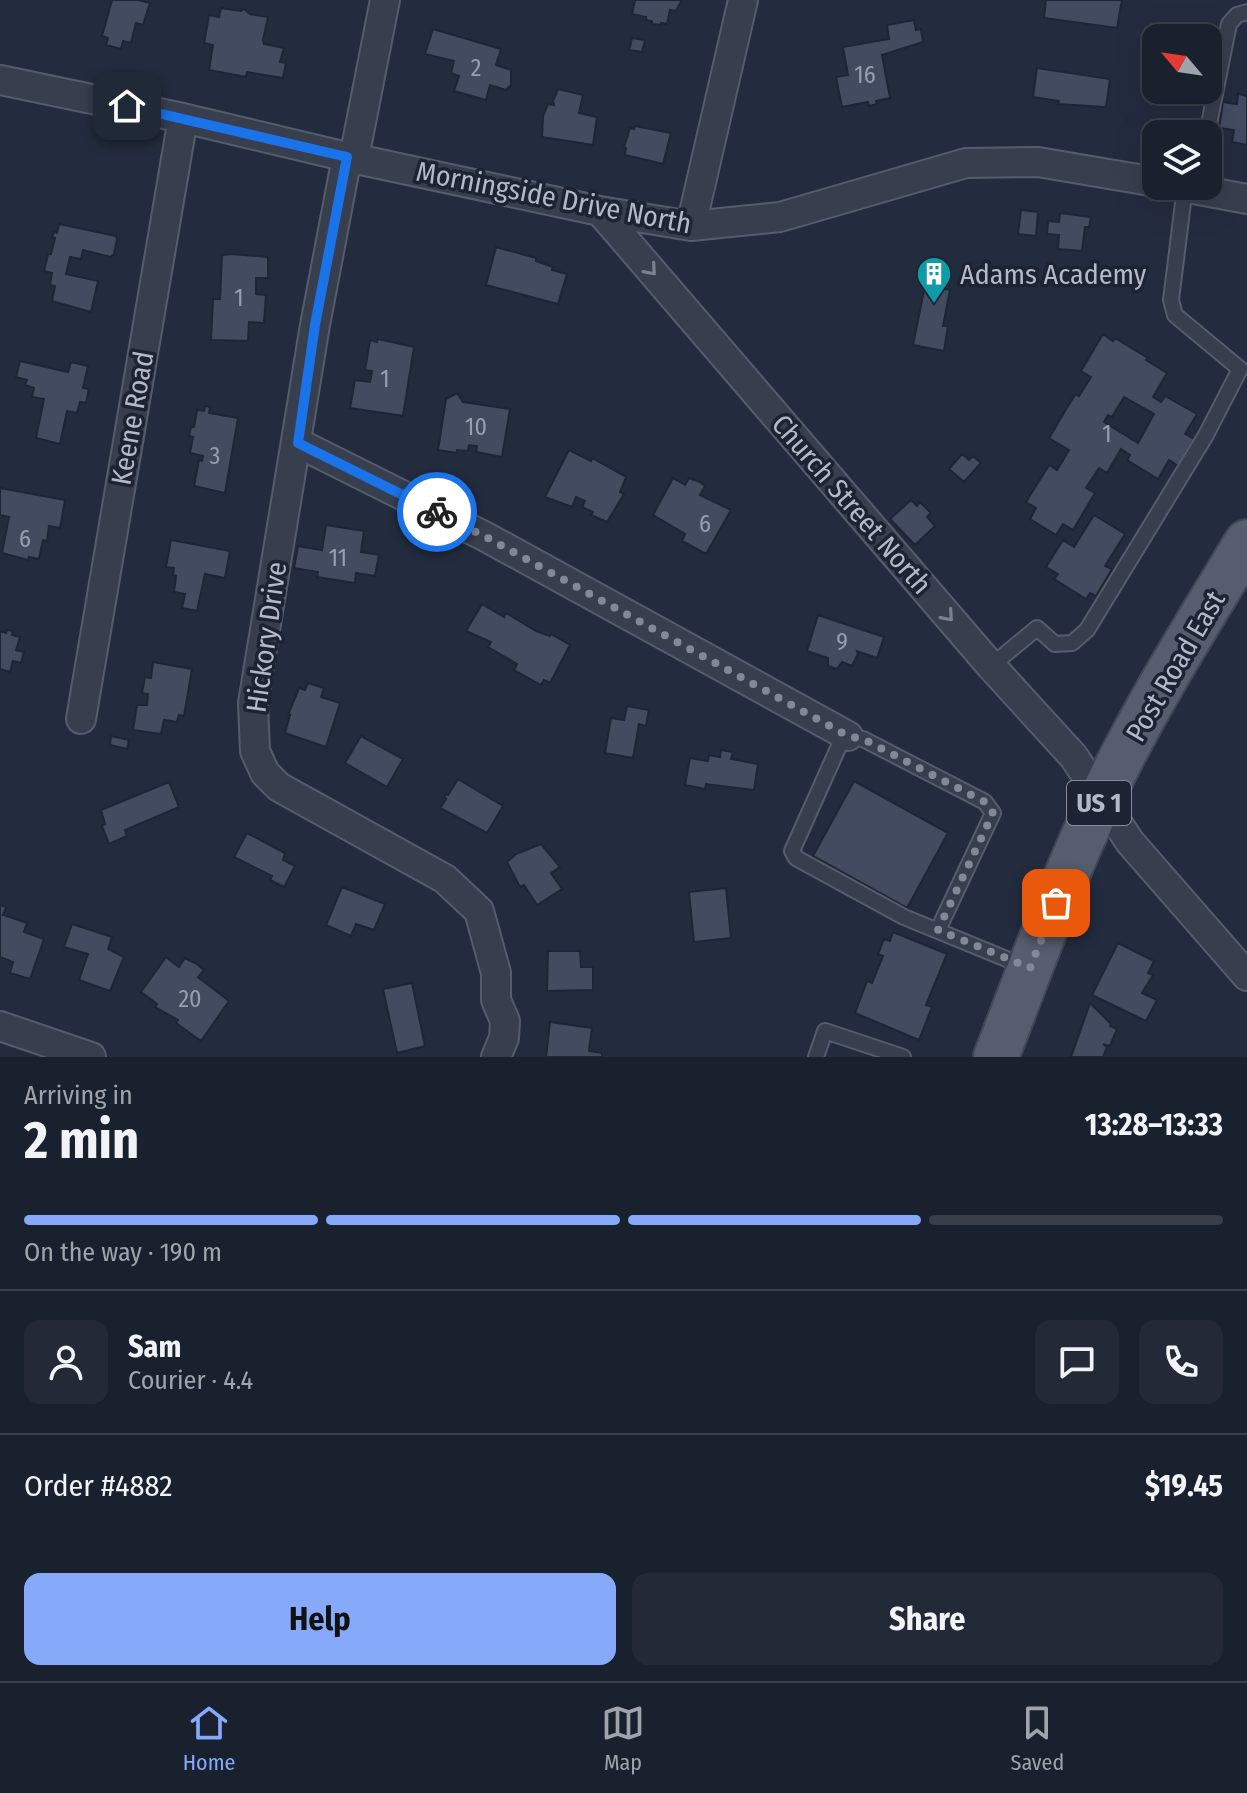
<!DOCTYPE html>
<html lang="en">
<head>
<meta charset="utf-8">
<style>
	body { margin:0; font-family:"Fira Sans Condensed",sans-serif; background:#232936; color:#f1f3f6; height:100vh; display:flex; flex-direction:column; font-size:30px; white-space:nowrap }
	* { box-sizing:border-box; margin:0 }
	p { font-size:26px; color:#9fa3aa }
	.icon { flex:none; width:44px; height:44px; fill:none; stroke:currentColor; stroke-width:2; stroke-linecap:round; stroke-linejoin:round }
	.map { position:relative; height:1057px; overflow:hidden }
	.drawer { display:flex; flex-direction:column; background:#1a212e; flex:1 }
	.drawer>* { flex:none }
	.needle { width:52px; rotate:299deg }
	.controls { position:absolute; left:1142px; top:24px; display:grid; gap:16px }
	.controls a { display:grid; place-items:center; width:80px; height:80px; border-radius:16px; background:#1a212e; box-shadow:0 8px 32px #0002,0 0 0 2px #383e4a; font-size:40px }
	.pin { position:absolute; display:grid; place-items:center; width:68px; height:68px; color:#fff; margin:-34px; border-radius:16px; box-shadow:0 4px 12px #0006 }
	.courier { position:absolute; display:grid; place-items:center; width:80px; height:80px; margin:-40px; border:6px solid #1a73e8; border-radius:50%; background:#fff; color:#222; box-shadow:0 2px 10px #0007 }
	.summary em { font-style:normal; font-weight:700 }
	.summary div { display:flex; flex-direction:column-reverse }
	.summary { display:flex; align-items:center; justify-content:space-between; height:136px; padding:0 24px }
	h1 { font-size:52px; font-weight:700; line-height:60px }
	.bar { display:grid; grid-template-columns:repeat(4,1fr); gap:12px 8px; align-content:center; height:96px; padding:0 24px }
	.bar i { height:10px; border-radius:6px; background:#383e4a }
	.bar .current { background:#86a9fa }
	.bar p { grid-column:span 4 }
	.line { display:flex; align-items:center; gap:20px; padding:0 24px; border-top:2px solid #383e4a }
	.line div { flex:1 }
	.round { display:grid; place-items:center; flex:none; width:84px; height:84px; border-radius:16px; background:#232936 }
	.action { display:flex; gap:16px; margin-top:auto; padding:16px 24px }
	.action a { flex:1; height:92px; border-radius:16px; background:#86a9fa; color:#111; font-size:32px; font-weight:700; line-height:92px; text-align:center }
	.action a+a { background:#232936; color:#f1f3f6 }
	.dock { display:flex; justify-content:space-around; align-items:center; height:112px; border-top:2px solid #383e4a; background:#1a212e; font-size:22px; color:#9fa3aa }
	.dock a { display:grid; justify-items:center; gap:4px }
	.dock .current { color:#86a9fa }
	.map>svg:first-child { display:block }
	.building { fill:#424b60; stroke:#1e2534; stroke-width:2; fill-rule:evenodd }
	.lines { fill:none; stroke-linecap:round; stroke-linejoin:round }
	.lane-casing { stroke:#555c6c; stroke-width:18 }
	.street-casing { stroke:#555c6c; stroke-width:32 }
	.primary-casing { stroke:#404757; stroke-width:48 }
	.lane { stroke:#373e4e; stroke-width:14 }
	.street { stroke:#373e4e; stroke-width:28 }
	.primary { stroke:#555d6e; stroke-width:44 }
	.oneway { stroke:#7b8292 }
	.done { stroke:#818898; stroke-width:8; stroke-dasharray:0 14.4 }
	.route { stroke:#1a73e8; stroke-width:10 }
	.labels { text-anchor:middle; stroke-width:7; stroke-linejoin:round; paint-order:stroke }
	.number-label { font-size:24px; fill:#979eaf }
	.shield { fill:#1c2332; stroke:#868c9c; stroke-width:2 }
	.shield-label { font-size:26px; font-weight:bold; fill:#b3b9c9 }
	.street-label { font-size:28px; fill:#b3b9c9; stroke:#1c2332 }
	.poi-label { font-size:28px; fill:#b3b9c9; stroke:#1c2332; text-anchor:start }
</style>
</head>
<body>
<div class="map">
<svg width="1247" height="1057" viewBox="0 0 1247 1057">
	<rect width="100%" height="100%" fill="#232c3e"/>
	<path class="building" d="M112,0h26l12,3 -7,22 -7,-2 -5,20 -8,-2 -2,8 -15,-4 2,-7 -6,-2z
		M635,0h47l-6,11 -6,-1 -3,14 -6,-1v2l-9,-1v-3l-6,-1v-3l-14,-3z
		M1046,0h76l-5,28 -73,-10z
		M221,8l20,3 3,-2 6,5 18,3 -5,23 1,4 20,4 -4,14 6,1 -3,15 -36,-6 -1,5 -37,-7 4,-25 -9,-2 5,-28 10,2z
		M914,20l2,10 5,-1 2,13 -41,13 8,43 -14,3 1,3 -8,2 -1,-4 -26,5 -6,-30 12,-2 -5,-28 46,-8 -2,-14z
		M433,29l68,20 -5,16 15,5v15l-5,5 -16,-5 -4,15 -32,-9 5,-15 -8,-3 3,-12 -29,-7z
		M632,38l13,2 -3,12 -13,-2z
		M1037,68l73,11 -4,28 -48,-3 1,-3 -26,-4z
		M558,89l25,6 -4,18 18,4 -4,28 -51,-8 1,-21 5,-12 6,1 -1,-4z
		M1238,94l9,2v-2v51l-15,-3 2,-12 -15,-2 4,-26 14,2z
		M635,126l36,7 -8,31 -38,-9 1,-7 -2,-1 6,-19 4,1z
		M1021,210l17,2 -2,24 -18,-2z
		M1060,213l31,4 -2,10h-4l-3,24 -24,-2 1,-14 -12,-1 1,-13 11,1z
		M59,224l57,12 1,3 -3,15 -3,3 -28,-7 -2,9 -11,-2 -4,17 32,7 -7,31 -39,-11 3,-15 -5,-1 2,-12 -8,-2 4,-17h3l4,-16 -3,-1 2,-5 3,1z
		M496,247l40,11v3l17,6 -1,3 15,4 -9,30 -72,-19z
		M231,254l37,3v21h-12v16l10,1 -2,28 -15,-1 -1,19 -37,-1 2,-41h7l2,-44z
		M925,285l25,5 -7,36h5l-4,25 -31,-6z
		M1103,334l10,7 2,-3 33,20 -2,2 21,13 -14,24 8,5 4,-6 32,18 -12,20 9,5 -16,27 -9,-6 -11,19 -31,-19 3,-5 -9,-6 -14,24 -8,-5 -13,20 9,5 -22,37 -10,-6 -7,11 -26,-16 6,-11 -10,-6 23,-37 8,5 12,-20 -20,-12 22,-37 5,-7 3,2 12,-19 -10,-6zM1124,397l30,17 -16,29 -34,-21 4,-7 4,2z
		M378,339l36,8 -11,69 -53,-8 5,-28 15,2 2,-11 -7,-1 5,-30 7,2z
		M20,361l48,11 3,-10 17,4 -5,22 6,1 -3,14 -6,-1 -3,11 -10,-2 -7,33 -24,-6 8,-39 -12,-2 2,-9 -9,-3 2,-5 -11,-3z
		M457,393l6,9 47,7 -8,48 -26,-5 1,-6 -8,-1 -1,6 -11,-1v3l-19,-3 8,-51z
		M205,406l5,1 -1,6 29,5 -13,75 -31,-7 5,-26 3,1 1,-5 -13,-3 3,-16 -4,-1 2,-9h3l3,-17 7,1z
		M569,450l22,11 1,-3 34,19 -6,15 4,2 -17,28 -16,-7 2,-3 -11,-5 3,-6 -9,-4 -4,10 -27,-10z
		M962,454l7,6 4,-4 8,7 -17,19 -15,-13z
		M673,478l12,7 4,-7 11,4 5,4 -5,9 31,15 -25,44 -24,-13 3,-7 -32,-19z
		M0,488l65,12 -5,28 -11,-2 -2,15 -4,-1 -4,19 -10,-2 -1,3 -26,-7 7,-36 -9,-2z
		M911,500l6,6 3,-4 11,11 -4,4 8,9 -20,19 -25,-26z
		M1094,515l31,19 -20,32 7,3 -16,27 -6,-3 -4,6 -32,-20 4,-5 -12,-7 17,-27 11,7z
		M326,525l38,6 -3,21 18,3 -4,21 -19,-3 -1,10 -38,-6 1,-5 -24,-4 4,-22 24,4z
		M171,540l59,11 -5,27 -20,-4 -8,37 -15,-3 3,-14 -11,-2 2,-16 -3,-1 1,-7 -8,-1z
		M482,604l22,13 2,-4 30,18 14,5 1,-2 19,11 -20,38 -6,-3 -3,5 -27,-15 3,-6 -29,-17 3,-5 -25,-11z
		M818,615l66,22 -7,21 -20,-7 1,3 -6,12 -10,-4 -5,7 -9,-3v-8l-21,-7z
		M7,630l6,1 -1,4 8,2 -4,13 8,2 -3,11 -8,-2 -3,11 -10,-3v-38l6,2z
		M153,662l39,7 -8,47 -5,-1 -2,7 -13,-2 -3,14 -28,-4 4,-25h10l1,-11 -6,-1 3,-16 6,1z
		M308,683l16,5 -3,9 19,6 -14,44 -41,-14 5,-18h-2l11,-27 6,2z
		M627,706l22,4 -3,16 -7,-2 -6,34 -28,-5 6,-35 13,2z
		M111,736l18,4 -2,9 -17,-4z
		M361,736l42,23 -16,28 -42,-24z
		M721,750l12,2 -2,7 27,5 -4,26 -48,-6 -1,5 -20,-4 5,-27 18,3 1,-6 11,2z
		M458,779l45,27 -16,27 -47,-25 6,-9 -2,-1 2,-4 2,1z
		M854,781l94,52 -41,75 -94,-52z
		M169,782l10,25 -54,23 2,6 -18,8 -7,-18 3,-2 -4,-14z
		M247,833l38,20 -2,7 12,6 -11,21 -14,-7 2,-4 -38,-19z
		M541,844l19,23 -9,6 11,16 -25,16 -13,-20 -4,2 -13,-25 9,-8z
		M342,887l43,17 -11,26 -18,-6 -5,12 -25,-11z
		M726,888l5,50 -37,4 -5,-50z
		M0,905l6,2 -3,8 24,8 -3,9 20,7 -14,40 -20,-6 3,-11 -13,-5z
		M72,924l40,13 -4,12 16,8 -14,34 -31,-11 9,-26 -24,-7z
		M893,932l54,22 -21,51 6,2 -13,33 -64,-27 12,-32 5,2 11,-27 -5,-2 6,-15 6,2z
		M1118,943l36,18 -6,12 5,2 -11,18 15,7 -11,21 -54,-26z
		M548,951h32l1,16h12v23l-46,1z
		M166,957l13,10 6,-9 12,6 7,6 -6,7 31,24 -28,40 -25,-18 2,-3 -23,-13 2,-3 -16,-12z
		M412,983l13,63 -28,7 -14,-64z
		M1090,1003l21,21 -1,2 7,3 -7,17 -7,-2 4,3 -4,10h-32z
		M550,1022l42,6 -3,23 13,2v4h-56z"/>
	<g class="lines">
		<defs>
			<path id="lane" d="M1207,134l22,-110 8,-9 10,-3
				M991,666l46,-38 18,16 17,-1 15,-13 119,-195 34,-66 -65,-54 -4,-15 14,-113
				M938,930l55,-117 -8,-11 -122,-63 -15,-3 -9,10 -47,105 4,7 108,59 122,50
				M816,1057l9,-26 78,26"/>
			<path id="street" d="M0,80l183,38 164,39 253,54 91,15 89,-9 186,-54 72,-1 118,20
				M347,157l-32,168 -62,378 2,48 10,22 14,14 166,92 34,32 17,62v27l9,21 -1,17 -8,19
				M354,158l31,-158
				M1177,186l70,13
				M600,211l391,455 83,91 56,85 117,134
				M691,226l52,-226
				M298,443l188,94 362,199
				M81,719l102,-601
				M0,1026l91,31"/>
			<path id="primary" d="M996,1057c34,-87 65,-176 106,-260 42,-88 94,-171 145,-255"/>
		</defs>
		<use href="#lane" class="lane-casing"/>
		<use href="#street" class="street-casing"/>
		<use href="#primary" class="primary-casing"/>
		<use href="#lane" class="lane"/>
		<use href="#street" class="street"/>
		<use href="#primary" class="primary"/>
	</g>
	<defs><path id="oneway-chevron" d="M-2-3.5L2.5 0L-2 3.5" fill="none" stroke-width="1.6" stroke-linecap="round" stroke-linejoin="round" transform="scale(2)"/></defs>
	<g class="oneway">
		<use href="#oneway-chevron" transform="translate(651 270) rotate(49)"/>
		<use href="#oneway-chevron" transform="translate(948 616) rotate(49)"/>
	</g>
	<g class="lines">
		<path class="done" d="M437,512l49,25 362,199 15,3 122,63 8,11 -55,117 92,38 26,-65"/>
		<path class="route" d="M127,106l220,51 -32,168 -17,118 139,69"/>
	</g>
	<defs>
		<symbol id="building-pin" viewBox="-11 -11 22 30"><path d="M0 17L-7.5 6A9.5 9.5 0 1 1 7.5 6Z" fill="#0f9aa8" stroke="#1c2332"/><path d="M-4-6H4V6H1V3H-1V6H-4ZM-2.5-4.3h1.7v1.8h-1.7ZM.8-4.3h1.7v1.8H.8ZM-2.5-1h1.7V.8h-1.7ZM.8-1h1.7V.8H.8Z" fill="#fff"/></symbol>
	</defs>
	<g fill-rule="evenodd">
		<use href="#building-pin" x="914" y="254" width="40" height="54"/>
	</g>
	<g class="labels">
		<g class="number-label">
			<text x="476" y="76">2</text>
			<text x="865" y="83">16</text>
			<text x="239" y="306">1</text>
			<text x="385" y="387">1</text>
			<text x="476" y="435">10</text>
			<text x="1107" y="442">1</text>
			<text x="215" y="464">3</text>
			<text x="705" y="532">6</text>
			<text x="25" y="547">6</text>
			<text x="338" y="566">11</text>
			<text x="842" y="650">9</text>
			<text x="190" y="1007">20</text>
		</g>
		<rect class="shield" x="1067" y="781" width="64" height="44" rx="6"/>
		<g class="shield-label">
			<text x="1099" y="812">US 1</text>
		</g>
		<g class="street-label">
			<text transform="translate(554 197) rotate(11)" y="10">Morningside Drive North</text>
			<text transform="translate(132 418) rotate(-80)" y="10">Keene Road</text>
			<text transform="translate(852 504) rotate(49)" y="10">Church Street North</text>
			<text transform="translate(266 637) rotate(-82)" y="10">Hickory Drive</text>
			<text transform="translate(1175 666) rotate(-60)" y="10">Post Road East</text>
		</g>
		<g class="poi-label">
			<text x="960" y="284">Adams Academy</text>
		</g>
	</g>
</svg>
<div class="controls">
<a><svg class="needle" viewBox="-14 -14 28 28"><path d="M0-13l5 13h-10z" fill="#e53935"/><path d="M0 13l5-13h-10z" fill="#9fa3aa"/></svg></a>
<a><svg class="icon" aria-label="layers" viewBox="0 0 24 24"><path d="M12 4l9 5-9 5-9-5zM3 14l9 5 9-5"/></svg></a>
</div>
<div class="pin" style="left:1056px;top:903px;background:#ea580c"><svg class="icon" aria-label="bag" viewBox="0 0 24 24"><path d="M5 8h14l-1 12H6zM9 8a3 3 0 0 1 6 0"/></svg></div>
<div class="pin" style="left:127px;top:106px;background:#1f2937"><svg class="icon" aria-label="home" viewBox="0 0 24 24"><path d="M3 11l9-7 9 7M6 9v11h12V9"/></svg></div>
<div class="courier" style="left:437px;top:512px"><svg class="icon" aria-label="bike" viewBox="0 0 24 24"><circle cx="6" cy="16" r="4"/><circle cx="18" cy="16" r="4"/><path d="M6 16l4-8h5l3 8M10 8l3 8H6M13 5h3"/></svg></div>
</div>
<section class="drawer">
<div class="summary"><div><h1>2 min</h1><p>Arriving in</p></div><em>13:28–13:33</em></div>
<div class="bar"><i class="current"></i><i class="current"></i><i class="current"></i><i></i><p>On the way · 190 m</p></div>
<div class="line" style="height:144px"><a class="round"><svg class="icon" aria-label="person" viewBox="0 0 24 24"><circle cx="12" cy="8" r="4"/><path d="M4 21q1-7 8-7t8 7"/></svg></a><div><b>Sam</b><p>Courier · 4.4</p></div><a class="round"><svg class="icon" aria-label="chat" viewBox="0 0 24 24"><path d="M4 5h16v11H9l-5 4z"/></svg></a><a class="round"><svg class="icon" aria-label="phone" viewBox="0 0 24 24"><path d="M5 4h4l2 5-3 2q2 4 5 5l2-3 5 2v4C11 20 4 13 5 4z"/></svg></a></div>
<div class="line" style="height:104px"><div>Order #4882</div><b>$19.45</b></div>
<div class="action"><a>Help</a><a>Share</a></div>
</section>
<nav class="dock">
<a class="current"><svg class="icon" aria-label="home" viewBox="0 0 24 24"><path d="M3 11l9-7 9 7M6 9v11h12V9"/></svg>Home</a>
<a><svg class="icon" aria-label="map" viewBox="0 0 24 24"><path d="M3 6l6-2 6 2 6-2v14l-6 2-6-2-6 2zM9 4v14M15 6v14"/></svg>Map</a>
<a><svg class="icon" aria-label="saved" viewBox="0 0 24 24"><path d="M7 4h10v16l-5-4-5 4z"/></svg>Saved</a>
</nav>
</body>
</html>
